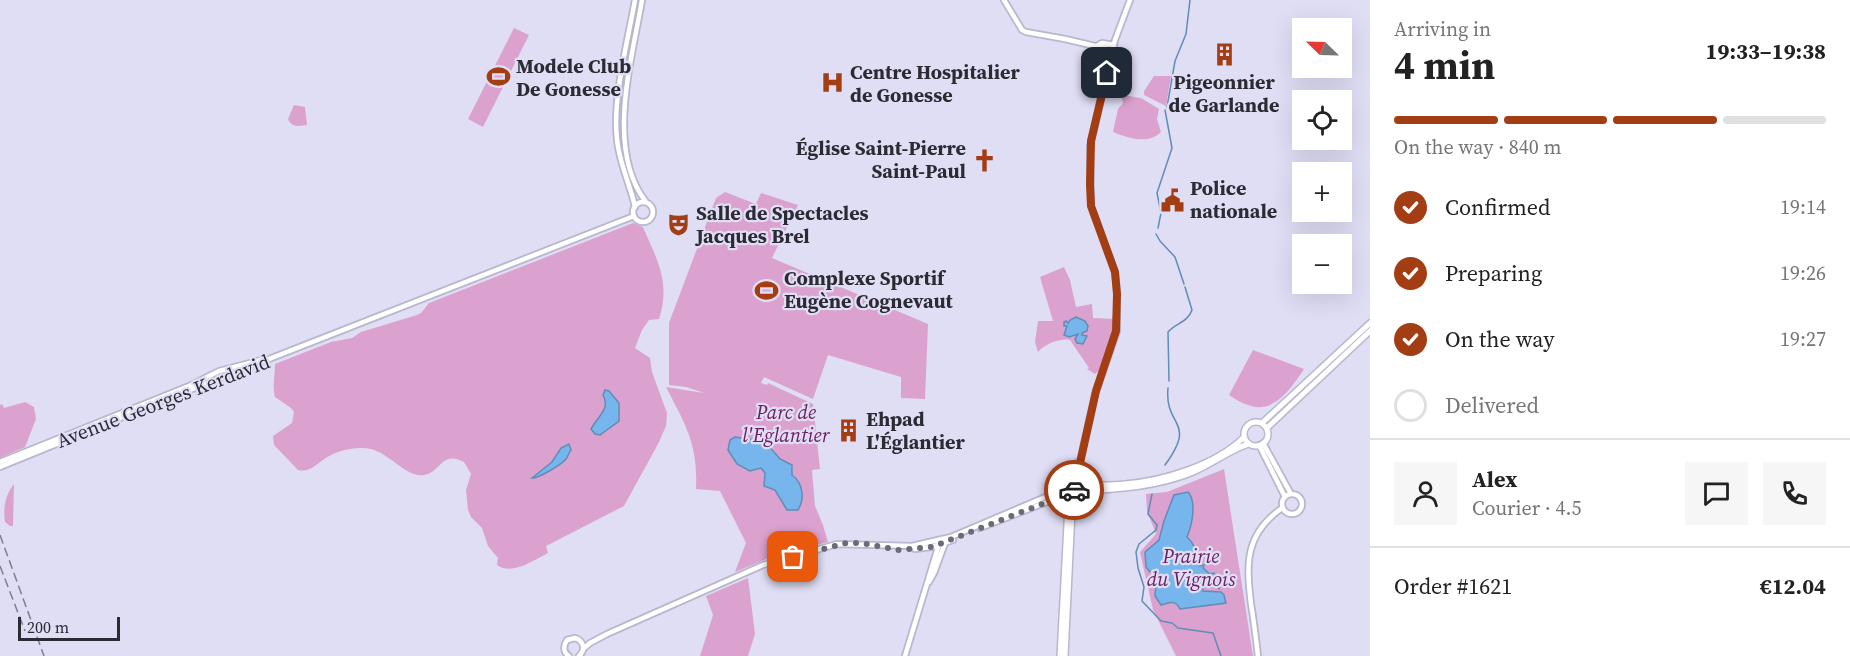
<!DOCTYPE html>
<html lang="en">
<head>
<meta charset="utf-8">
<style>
	body { margin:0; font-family:"Source Serif 4",serif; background:#f6f6f6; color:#222; height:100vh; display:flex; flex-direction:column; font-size:22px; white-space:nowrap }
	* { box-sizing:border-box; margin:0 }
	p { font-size:20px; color:#767676 }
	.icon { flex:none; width:33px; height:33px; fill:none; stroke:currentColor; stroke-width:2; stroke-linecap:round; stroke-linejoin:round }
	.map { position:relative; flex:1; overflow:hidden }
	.sheet { display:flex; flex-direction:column; background:#fff; width:480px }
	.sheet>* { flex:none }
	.needle { width:39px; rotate:293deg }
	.controls { position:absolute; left:1292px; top:18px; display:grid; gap:12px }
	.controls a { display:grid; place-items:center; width:60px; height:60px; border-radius:0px; background:#fff; box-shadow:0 6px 24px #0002; font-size:30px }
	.scale { position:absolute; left:18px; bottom:15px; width:102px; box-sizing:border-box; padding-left:6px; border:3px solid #2c2b34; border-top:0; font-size:16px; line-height:21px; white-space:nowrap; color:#2c2b34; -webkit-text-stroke:4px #e0def5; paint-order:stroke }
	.pin { position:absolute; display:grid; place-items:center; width:51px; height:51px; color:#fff; margin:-26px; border-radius:12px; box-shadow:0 3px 9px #0006 }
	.courier { position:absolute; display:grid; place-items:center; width:60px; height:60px; margin:-30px; border:4px solid #a33d13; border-radius:50%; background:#fff; color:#222; box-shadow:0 2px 8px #0007 }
	.summary em { font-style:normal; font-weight:700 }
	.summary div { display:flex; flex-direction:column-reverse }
	.summary { display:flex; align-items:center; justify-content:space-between; height:102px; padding:0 24px }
	h1 { font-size:39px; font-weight:700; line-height:45px }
	.bar { display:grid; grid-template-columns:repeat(4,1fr); gap:9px 6px; align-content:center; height:72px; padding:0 24px }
	.bar i { height:8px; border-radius:4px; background:#e0e0e0 }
	.bar .selected { background:#a33d13 }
	.bar p { grid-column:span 4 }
	.line { display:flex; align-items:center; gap:15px; padding:0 24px; border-top:2px solid #e0e0e0 }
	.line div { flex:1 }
	.round { display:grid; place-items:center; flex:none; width:63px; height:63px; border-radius:0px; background:#f6f6f6 }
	ol { padding:0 24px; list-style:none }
	li { display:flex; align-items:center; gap:18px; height:66px }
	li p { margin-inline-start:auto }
	li .icon { padding:6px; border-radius:50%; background:#a33d13; color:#fff; stroke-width:4 }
	li:last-child { color:#767676 }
	li i { width:33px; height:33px; border:3px solid #e0e0e0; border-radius:50% }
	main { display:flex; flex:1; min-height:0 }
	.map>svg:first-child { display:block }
	.green { fill:#dba2cf; fill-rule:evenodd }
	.water { fill:#77b6ed; stroke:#608cb6; stroke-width:1.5 }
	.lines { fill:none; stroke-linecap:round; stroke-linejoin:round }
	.stream { stroke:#608cb6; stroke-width:1.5 }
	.tertiary-casing { stroke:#b9b7cd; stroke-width:8 }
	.secondary-casing { stroke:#b9b7cd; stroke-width:8 }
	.primary-casing { stroke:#b9b7cd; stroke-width:8 }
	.tertiary { stroke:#fff; stroke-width:4.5 }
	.secondary { stroke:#fff; stroke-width:4.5 }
	.primary { stroke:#fff; stroke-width:5 }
	.rail { stroke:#7e7d8c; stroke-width:1.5; stroke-dasharray:9 4.5; stroke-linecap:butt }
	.done { stroke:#6b6a78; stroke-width:6; stroke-dasharray:0 10.8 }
	.route { stroke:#a33d13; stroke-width:8 }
	.labels { text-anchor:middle; stroke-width:4.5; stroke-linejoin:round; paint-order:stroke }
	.poi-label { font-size:20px; font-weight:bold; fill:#2c2b34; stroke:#e0def5; text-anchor:start }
	.street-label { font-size:20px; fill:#2c2b34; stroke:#e0def5 }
	.park-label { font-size:20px; font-style:italic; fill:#6c2161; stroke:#e0def5 }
</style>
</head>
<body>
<main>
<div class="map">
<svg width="1370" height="656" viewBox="0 0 1370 656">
	<rect width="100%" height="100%" fill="#e0def5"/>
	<path class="green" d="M514,28l15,7 -46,92 -15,-8z
		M1154,76h17l-5,30 -22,-11v-4z
		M1121,95l20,3 18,11 -2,10 4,13c-13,13 -33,6 -48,0l5,-23 5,-6z
		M294,105l11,2 2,18c-9,1 -15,3 -19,-6z
		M725,192l31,12 5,-11 37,12 -26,53 156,66 -3,75 -24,-1v-21l-73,-22 -15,44 -49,-22 -3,6 6,2 1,-2 45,21 7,65 -8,1 3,36 8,19 5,17 -57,15 -36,15 11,-29 -26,-52 -24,-2c2,-45 -10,-63 -30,-102l38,6 -18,-6 -17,-2v-62l47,-125zM735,437l37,11 8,11 13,8 -6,43 -12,-20 -10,-4 -1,-16 -3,-2 -9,3z
		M633,223l10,4c14,33 28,55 16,92l-10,1 -7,10 -7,18 15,10 2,14 15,41 -1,13 -8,18 -34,62 -78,40 2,7c-14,7 -36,23 -51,12l1,-7 -10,-12 -6,-18 -11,-11 -3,-7 -2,-20 5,-16 -7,-12c-22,-12 -23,10 -40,13 -17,3 -35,-22 -53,-26 -14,-3 -33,1 -45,9 -10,6 -16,15 -28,12l-24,-25 -1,-9 19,-13 2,-11 -3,-4 -16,-11c-3,-11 0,-21 0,-33l56,-22 21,-4 9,-6 56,-17 4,-2 8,-10z
		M1064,267l6,13 6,27 16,-3 1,14 22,1c0,17 -5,45 -20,55l-8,-5 2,-1 -19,-28c-10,-2 -25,4 -32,12l-3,-10 3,-21h15l-13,-44z
		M1253,350l51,19c-12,18 -29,44 -53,37 -8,-2 -16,-7 -22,-11z
		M25,402l9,5 2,12 -11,28 -25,11v-53l2,-1 2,4z
		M1224,469l29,187h-77l-23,-46 -13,-58 16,-18 -9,-23 -1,-17 21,-2z
		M14,484l-1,42h-3l-5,-4c-2,-14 0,-27 9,-38z
		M748,578l7,56 -7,22h-48l13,-41 -7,-19z"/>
	<path class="water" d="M1076,317l9,4 3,5 -1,5 -5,2v2l5,1 -4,8 -6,-1 -2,-4 3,-5 -9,3 -5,-2 3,-9h-3v-4l2,-1 2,2 2,-3z
		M605,390l4,1 10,12v18l-19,14 -5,-1 -4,-5c6,-12 20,-20 12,-34z
		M735,437l20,3 14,6 11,13 12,6v10c11,8 13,23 6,35h-11l-12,-20 -11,-4 1,-13 -4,-5 -11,3 -13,-7 -9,-14 2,-10z
		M569,444l2,6c-1,0 -4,9 -5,9 -5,6 -27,19 -34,19l20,-16 9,-14z
		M1188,492c9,10 4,33 -1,45 8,7 10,15 9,25l3,4 5,-1 -1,3 7,6 4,-1 6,12 -1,4 -7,-6 -9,5v3l18,1 3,3 2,8 -46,6c-5,-10 -11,-6 -19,-4l-6,-9 1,-12 -2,-4 3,-5 -3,-4 -4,1 -4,-5 -1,-15 14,-12 5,-19 10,-26z"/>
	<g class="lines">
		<path class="stream" d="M1167,107l8,-46 11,-27 4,-34
			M1158,228l3,-15 -4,-20 15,-45 -7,-38
			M1156,234l4,7 15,16 9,27
			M1169,381l-1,-49c8,-9 20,-10 24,-22l-7,-23
			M1165,465c33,-45 -1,-37 3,-77
			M1152,494l-4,20 9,11 -1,5 -17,14 -3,8 2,16 6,19 -2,14 19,20 11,2 6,5 35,5 8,23"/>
		<defs>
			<path id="tertiary" d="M1004,0l18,30 4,2 39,7 47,11
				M1097,46l5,-3 12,2
				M1263,443l28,51
				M1259,445l26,52
				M1069,487l8,-25
				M1074,487l22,-96 21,-60v-37l-2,-22 -24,-66 -1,-60 25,-106 15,-40
				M1282 504a10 10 0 1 1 20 0a10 10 0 1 1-20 0Z
				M1258,656c-2,-17 -4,-34 -7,-52 -5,-41 -6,-70 31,-96"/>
			<path id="secondary" d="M642,0c-10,60 -37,149 4,202
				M633 212a10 10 0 1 1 20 0a10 10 0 1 1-20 0Z
				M635,207c-5,-23 -16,-44 -18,-68 -5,-39 11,-99 18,-139
				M0,462l189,-76 30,-15 42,-11
				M0,467l172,-70 462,-181
				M980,528l90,-35
				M915,549l17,-2 21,-7
				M929,582l5,-9 11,-30
				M583,649l7,-6 17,-9 156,-69 74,-21 75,2 39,-9 118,-50
				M569,656c-6,-4 -6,-10 -2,-16l8,-2c9,3 11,12 4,18
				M905,656l34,-112"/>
			<path id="primary" d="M1244 434a12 12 0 1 1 24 0a12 12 0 1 1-24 0Z
				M1262,423l108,-100
				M1267,428l103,-97
				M1073,492c41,-3 80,-4 118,-19 20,-8 40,-24 58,-29
				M1060,656l9,-169c18,-3 37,-1 56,-3 38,-3 91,-19 119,-47
				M1065,656l8,-165"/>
		</defs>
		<use href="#tertiary" class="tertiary-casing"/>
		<use href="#secondary" class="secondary-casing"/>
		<use href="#primary" class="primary-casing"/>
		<use href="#tertiary" class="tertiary"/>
		<use href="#secondary" class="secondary"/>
		<use href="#primary" class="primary"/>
		<path class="rail" d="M0,535l44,121
			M0,566l25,65"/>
	</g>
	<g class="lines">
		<path class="done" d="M793,557l53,-14h16l37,7 33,-3 141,-55 1,-2"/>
		<path class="route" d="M1074,490l22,-99 20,-60 1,-37 -2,-22 -24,-66 -1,-22 1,-43 16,-68"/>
	</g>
	<defs>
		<symbol id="building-bare" viewBox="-9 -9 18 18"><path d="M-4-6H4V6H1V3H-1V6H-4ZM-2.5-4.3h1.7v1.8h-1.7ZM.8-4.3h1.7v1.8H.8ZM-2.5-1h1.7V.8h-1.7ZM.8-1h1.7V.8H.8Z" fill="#a33d13" stroke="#e0def5" stroke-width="2.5" paint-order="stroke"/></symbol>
		<symbol id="stadium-bare" viewBox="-9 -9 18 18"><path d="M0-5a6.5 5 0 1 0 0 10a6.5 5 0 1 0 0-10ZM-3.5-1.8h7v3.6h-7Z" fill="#a33d13" stroke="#e0def5" stroke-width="2.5" paint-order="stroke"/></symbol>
		<symbol id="hospital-bare" viewBox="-9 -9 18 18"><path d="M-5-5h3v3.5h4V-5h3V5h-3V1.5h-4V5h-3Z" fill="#a33d13" stroke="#e0def5" stroke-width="2.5" paint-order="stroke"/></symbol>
		<symbol id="church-bare" viewBox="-9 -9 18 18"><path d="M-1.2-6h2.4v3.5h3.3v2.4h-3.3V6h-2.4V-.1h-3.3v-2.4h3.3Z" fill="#a33d13" stroke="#e0def5" stroke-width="2.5" paint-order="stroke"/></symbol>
		<symbol id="civic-bare" viewBox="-9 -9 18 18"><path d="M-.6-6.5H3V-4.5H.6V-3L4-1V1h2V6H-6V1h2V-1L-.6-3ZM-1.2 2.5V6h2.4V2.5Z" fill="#a33d13" stroke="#e0def5" stroke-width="2.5" paint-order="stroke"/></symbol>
		<symbol id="theatre-bare" viewBox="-9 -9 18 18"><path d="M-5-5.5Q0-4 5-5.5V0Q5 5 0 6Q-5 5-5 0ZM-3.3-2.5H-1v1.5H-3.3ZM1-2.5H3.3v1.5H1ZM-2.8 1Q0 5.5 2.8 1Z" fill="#a33d13" stroke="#e0def5" stroke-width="2.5" paint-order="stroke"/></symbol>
	</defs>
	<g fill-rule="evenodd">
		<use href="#building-bare" x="1208" y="38" width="33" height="33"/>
		<use href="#stadium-bare" x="482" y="60" width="33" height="33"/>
		<use href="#hospital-bare" x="816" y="66" width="33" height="33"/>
		<use href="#church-bare" x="968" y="144" width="33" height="33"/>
		<use href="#civic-bare" x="1156" y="184" width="33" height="33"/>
		<use href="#theatre-bare" x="662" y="208" width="33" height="33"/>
		<use href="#stadium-bare" x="750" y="274" width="33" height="33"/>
		<use href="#building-bare" x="832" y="414" width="33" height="33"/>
	</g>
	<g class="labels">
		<g class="poi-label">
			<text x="516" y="73">Modele Club<tspan x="516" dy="23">De Gonesse</tspan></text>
			<text x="850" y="79">Centre Hospitalier<tspan x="850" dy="23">de Gonesse</tspan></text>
			<text x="1224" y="89" text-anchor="middle">Pigeonnier<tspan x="1224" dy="23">de Garlande</tspan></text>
			<text x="966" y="155" text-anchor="end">Église Saint-Pierre<tspan x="966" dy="23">Saint-Paul</tspan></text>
			<text x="1190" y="195">Police<tspan x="1190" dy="23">nationale</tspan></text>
			<text x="696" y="220">Salle de Spectacles<tspan x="696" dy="23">Jacques Brel</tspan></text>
			<text x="784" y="285">Complexe Sportif<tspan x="784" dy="23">Eugène Cognevaut</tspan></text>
			<text x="866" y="426">Ehpad<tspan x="866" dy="23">L'Églantier</tspan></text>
		</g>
		<g class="street-label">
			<text transform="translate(163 401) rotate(-21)" y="7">Avenue Georges Kerdavid</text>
		</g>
		<g class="park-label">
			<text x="786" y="419">Parc de<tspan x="786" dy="23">l'Eglantier</tspan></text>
			<text x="1191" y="563">Prairie<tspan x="1191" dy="23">du Vignois</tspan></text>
		</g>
	</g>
</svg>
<div class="controls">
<a><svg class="needle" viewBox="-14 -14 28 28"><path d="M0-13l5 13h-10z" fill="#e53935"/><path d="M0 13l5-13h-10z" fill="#767676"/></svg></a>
<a><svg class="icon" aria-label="locate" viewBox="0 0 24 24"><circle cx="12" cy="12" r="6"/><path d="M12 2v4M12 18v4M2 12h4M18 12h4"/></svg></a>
<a>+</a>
<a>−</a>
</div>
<div class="scale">200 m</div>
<div class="pin" style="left:793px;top:557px;background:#ea580c"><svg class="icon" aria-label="bag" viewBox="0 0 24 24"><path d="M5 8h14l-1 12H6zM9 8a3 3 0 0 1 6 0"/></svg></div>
<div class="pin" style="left:1107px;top:73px;background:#1f2937"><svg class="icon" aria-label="home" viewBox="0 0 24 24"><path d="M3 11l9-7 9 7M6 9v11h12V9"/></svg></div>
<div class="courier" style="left:1074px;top:490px"><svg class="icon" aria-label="car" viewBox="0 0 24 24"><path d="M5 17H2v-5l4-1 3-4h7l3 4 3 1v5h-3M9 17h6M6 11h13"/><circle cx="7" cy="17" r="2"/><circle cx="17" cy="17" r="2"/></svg></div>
</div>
<section class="sheet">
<div class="summary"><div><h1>4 min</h1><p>Arriving in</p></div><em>19:33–19:38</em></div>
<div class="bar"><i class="selected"></i><i class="selected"></i><i class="selected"></i><i></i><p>On the way · 840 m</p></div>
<ol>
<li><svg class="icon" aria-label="check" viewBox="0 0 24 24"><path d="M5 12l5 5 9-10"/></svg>Confirmed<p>19:14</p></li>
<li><svg class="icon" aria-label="check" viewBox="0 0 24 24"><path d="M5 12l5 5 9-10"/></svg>Preparing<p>19:26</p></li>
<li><svg class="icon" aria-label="check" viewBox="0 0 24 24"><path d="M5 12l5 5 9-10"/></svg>On the way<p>19:27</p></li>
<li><i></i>Delivered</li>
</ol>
<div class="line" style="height:108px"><a class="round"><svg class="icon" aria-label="person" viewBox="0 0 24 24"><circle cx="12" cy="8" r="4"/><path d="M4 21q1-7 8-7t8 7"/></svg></a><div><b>Alex</b><p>Courier · 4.5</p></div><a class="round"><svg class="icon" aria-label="chat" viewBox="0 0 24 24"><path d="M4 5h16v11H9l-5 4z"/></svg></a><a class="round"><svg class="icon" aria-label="phone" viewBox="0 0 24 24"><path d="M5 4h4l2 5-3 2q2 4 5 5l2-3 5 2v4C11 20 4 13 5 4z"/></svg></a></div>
<div class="line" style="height:78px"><div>Order #1621</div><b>€12.04</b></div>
</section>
</main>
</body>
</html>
